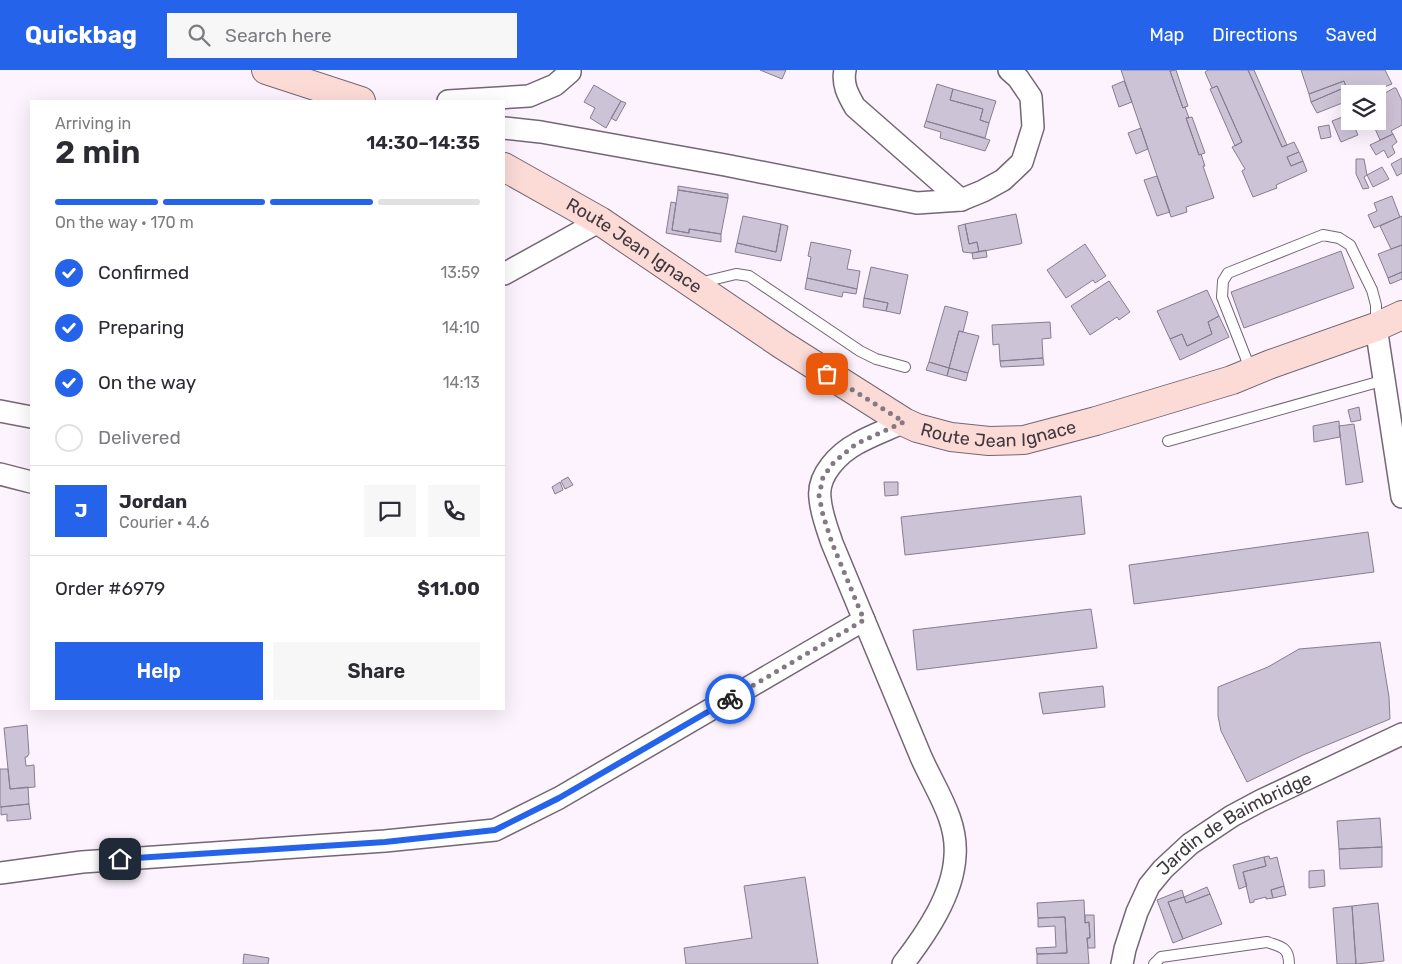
<!DOCTYPE html>
<html lang="en">
<head>
<meta charset="utf-8">
<style>
	body { margin:0; font-family:Rubik,sans-serif; background:#f7f7f7; color:#2b2b33; height:100vh; display:flex; flex-direction:column; font-size:19px; white-space:nowrap }
	* { box-sizing:border-box; margin:0 }
	p { font-size:16px; color:#7c7c81 }
	.icon { flex:none; width:28px; height:28px; fill:none; stroke:currentColor; stroke-width:2; stroke-linecap:round; stroke-linejoin:round }
	.map { position:relative; flex:1; overflow:hidden }
	.drawer { position:absolute; left:30px; top:30px; width:475px; height:610px; display:flex; flex-direction:column; background:#fff; border-radius:0px; box-shadow:0 5px 20px #0002 }
	.drawer>* { flex:none }
	.fabs { position:absolute; left:1341px; top:15px; display:grid; gap:10px }
	.fabs a { display:grid; place-items:center; width:45px; height:45px; border-radius:0px; background:#fff; box-shadow:0 5px 20px #0002; font-size:25px }
	.pin { position:absolute; display:grid; place-items:center; width:42px; height:42px; color:#fff; margin:-21px; border-radius:10px; box-shadow:0 2px 8px #0006 }
	.courier { position:absolute; display:grid; place-items:center; width:50px; height:50px; margin:-25px; border:4px solid #2563eb; border-radius:50%; background:#fff; color:#222; box-shadow:0 1px 6px #0007 }
	.summary em { font-style:normal; font-weight:600 }
	.summary div { display:flex; flex-direction:column-reverse }
	.summary { display:flex; align-items:center; justify-content:space-between; height:85px; padding:0 25px }
	h1 { font-size:32px; font-weight:600; line-height:38px }
	.bar { display:grid; grid-template-columns:repeat(4,1fr); gap:8px 5px; align-content:center; height:60px; padding:0 25px }
	.bar i { height:6px; border-radius:4px; background:#e1e1e2 }
	.bar .active { background:#2563eb }
	.bar p { grid-column:span 4 }
	.line { display:flex; align-items:center; gap:12px; padding:0 25px; border-top:1px solid #e1e1e2 }
	.line div { flex:1 }
	.round { display:grid; place-items:center; flex:none; width:52px; height:52px; border-radius:0px; background:#f7f7f7 }
	ol { padding:0 25px; list-style:none }
	li { display:flex; align-items:center; gap:15px; height:55px }
	li p { margin-inline-start:auto }
	li .icon { padding:5px; border-radius:50%; background:#2563eb; color:#fff; stroke-width:4 }
	li:last-child { color:#7c7c81 }
	li i { width:28px; height:28px; border:2px solid #e1e1e2; border-radius:50% }
	.primary-button { display:flex; gap:10px; margin-top:auto; padding:10px 25px }
	.primary-button a { flex:1; height:58px; border-radius:0px; background:#2563eb; color:#fff; font-size:20px; font-weight:600; line-height:58px; text-align:center }
	.primary-button a+a { background:#f7f7f7; color:#2b2b33 }
	header { display:flex; align-items:center; gap:30px; box-sizing:border-box; height:70px; padding:0 25px; background:#2563eb; color:#fff }
	header strong { font-size:24px }
	nav { display:flex; gap:28px; margin-inline-start:auto; font-size:18px }
	.search { width:350px; height:45px; background:#f7f7f7; display:flex; align-items:center; gap:12px; box-sizing:border-box; padding:0 18px; border-radius:0px; color:#7c7c81; font-size:19px }
	.map>svg:first-child { display:block }
	.building { fill:#cdc3d7; stroke:#877d90 }
	.lines { fill:none; stroke-linecap:round; stroke-linejoin:round }
	.lane-casing { stroke:#746675; stroke-width:12 }
	.street-casing { stroke:#746675; stroke-width:24 }
	.secondary-casing { stroke:#746675; stroke-width:30 }
	.lane { stroke:#fff; stroke-width:10 }
	.street { stroke:#fff; stroke-width:21 }
	.secondary { stroke:#fcdbd7; stroke-width:28 }
	.done { stroke:#827982; stroke-width:5; stroke-dasharray:0 9 }
	.route { stroke:#2563eb; stroke-width:6 }
	.labels { text-anchor:middle; stroke-width:4; stroke-linejoin:round; paint-order:stroke }
	.street-label { font-size:18px; fill:#3f383f; stroke:#fff }
</style>
</head>
<body>
<header>
<strong>Quickbag</strong>
<div class="search"><svg class="icon" aria-label="search" viewBox="0 0 24 24"><circle cx="10" cy="10" r="6"/><path d="M15 15l6 6"/></svg>Search here</div>
<nav><a>Map</a><a>Directions</a><a>Saved</a></nav>
</header>
<div class="map">
<svg width="1402" height="894" viewBox="0 0 1402 894">
	<rect width="100%" height="100%" fill="#fdf3fe"/>
	<path class="building" d="M760,0h26l-4,9z
		M1121,0h51l-2,1 13,37 2,-1 4,11h-3l13,37 2,-1 4,12h-2l11,32 -28,9 1,5 -16,5z
		M1176,0l12,36 -3,1 -2,1 -13,-37z
		M1208,0h40l34,77 12,-5 5,10 -12,5 4,9 12,-5 4,10 -31,14 1,3 -24,9 -11,-26 3,-2 -13,-22 10,-5 -25,-56 -5,2 -7,-16z
		M1248,0h6l33,75 -5,2z
		M1301,0h84l7,14 -26,10h-16v6l-33,13 -6,-11 35,-15 -2,-6 -35,13z
		M1124,11l8,21 -13,5 -7,-21z
		M1344,11l2,6 -35,15 -2,-8z
		M937,14l16,5 -3,11 33,9 -3,11 9,3 -4,15 -59,-17z
		M594,15l27,16 -15,27 -16,-10 5,-10 -11,-6z
		M1217,16l25,56 -7,4 -25,-57z
		M1394,18h2l6,13v24l-11,6 2,3 -13,6 -7,-16 11,-6 -6,-13v-8z
		M953,19l43,12 -7,22 -9,-3 3,-11 -33,-9z
		M621,31l5,2 -10,18 -5,-3z
		M1350,44v7h2l6,14 -17,7 -9,-21z
		M1192,47l13,36 -6,2 -13,-37z
		M926,51l64,19 -5,11 -45,-13 1,-6 -17,-5z
		M1329,55l2,12 -10,2 -3,-12z
		M1141,58l7,21 -12,5 -8,-21z
		M1393,64l4,8 -5,4 3,7 -7,5 -4,-8 -8,5 -6,-10z
		M1299,82l4,9 -12,5 -4,-9z
		M1402,88v15l-5,3 -6,-12z
		M1356,89h8l3,16 -3,2 5,11 -6,1 -7,-15z
		M1382,97l7,12 -16,8 -6,-12z
		M1157,106l13,36 -13,4 -13,-36z
		M678,116l50,8v4l-50,-8z
		M678,120l50,8 -7,36 -32,-5v4l-17,-3z
		M1392,126l8,21 -26,11 -6,-13 9,-4 -3,-8z
		M671,132l5,1 -4,27 17,3v-4l32,5v8l-55,-9z
		M1016,144l6,29 -2,1 -41,8 -2,-10 -8,2 -4,-20z
		M743,146l38,8 -5,28 -39,-9z
		M1402,146v29l-11,4 -11,-23z
		M781,154l7,2 -7,35 -46,-9 2,-9 39,9z
		M965,154l4,20 8,-2 2,10 -7,1 -9,-1 -5,-26z
		M811,172l40,8 -4,19 13,2 -3,18 -50,-11 4,-21 -3,-1z
		M1085,174l21,32 -11,7 -2,-3 -27,18 -19,-28z
		M1402,175v27l-14,6 -10,-24z
		M986,180l1,7 -14,2 -1,-6z
		M1341,181l13,37 -110,40 -13,-36z
		M871,197l37,8 -8,39 -14,-3 2,-8 -24,-5z
		M1402,202v7l-12,5 -2,-6z
		M807,208l50,11 -1,5 -13,-2 -1,5 -37,-8z
		M1109,211l21,31 -11,8 -2,-3 -27,18 -19,-29z
		M1207,220l12,26 -11,6 4,12 -25,12 -5,-12 -12,5 -13,-28z
		M864,228l24,5 -2,8 -23,-4z
		M945,236l23,6 -5,20 -4,-1 -10,37 -20,-6z
		M1219,246l10,21 -49,23 -10,-21 12,-5 5,12 25,-12 -4,-12z
		M1050,252l1,16 -9,1 1,19 -43,3 -1,-17 -6,1 -1,-20z
		M959,261l20,5 -11,37 -19,-5z
		M1043,288l1,7 -43,2 -1,-6z
		M929,292l20,6 -2,8 -21,-6z
		M949,298l19,5 -2,8 -19,-5z
		M1359,337l2,13 -10,2 -3,-12z
		M1339,351l1,16 -26,5 -1,-16z
		M1354,354l9,58 -17,3 -7,-59z
		M568,407l5,8 -8,4 -4,-8z
		M560,412l3,8 -8,4 -3,-7z
		M884,412h14v13l-13,1z
		M1081,426l4,38 -180,21 -4,-38z
		M1368,462l6,40 -240,32 -5,-39z
		M1091,539l6,39 -180,22 -4,-40z
		M1380,572l9,55 1,22 -87,36 -56,27 -26,-51 -3,-15v-29l50,-20 31,-18z
		M1103,616l2,21 -62,7 -4,-21z
		M27,655l2,29 -2,3h-2l1,9 8,-1 1,22 -25,2 -6,-61z
		M0,699h8l2,20 18,-2 1,17 -29,3z
		M29,734l2,15 -24,2v-7l-6,1v-8z
		M1380,748l2,29 -43,2 -2,-28z
		M1382,777v20l-42,2 -1,-20z
		M1269,786l1,3 7,-2 7,29 -13,4 2,8 -7,1v-2l-12,3v2l-4,1 -7,-31 23,-6 -2,-9z
		M1264,787l2,9 -23,6 4,14 -8,3 -6,-24z
		M1324,800l1,16 -16,2v-17z
		M805,807l13,87h-132l-2,-16 68,-10 -8,-52z
		M1284,816l2,9 -13,3 -2,-8z
		M1207,817l3,7 -24,9 -2,-6z
		M1182,820l2,7 -16,5 15,37 -10,4 -16,-43z
		M1210,824l12,30 -39,15 -15,-37 16,-5 2,6z
		M1084,830l1,23 4,-1 1,16h-3l2,26h-52v-10l30,-1 -2,-36 -27,1 -1,-15z
		M1378,833l6,58 -28,3 -4,-58z
		M1352,836l4,58h-19l-4,-56z
		M1085,845h9l1,33h-7l-1,-10h3l-1,-16 -4,1z
		M1065,847l2,36 -30,1 -1,-6 20,-1 -1,-21 -17,1v-9z
		M244,884l25,4 -1,6h-25z"/>
	<g class="lines">
		<defs>
			<path id="lane" d="M699,213l37,-9 13,2 111,75 16,8 29,8
				M1251,301l-29,-74 1,-16 5,-8 95,-38 16,3 11,7 22,45 4,15v20
				M1168,371l217,-61
				M1154,894l7,-7 106,-15c14,5 22,5 22,22"/>
			<g id="street">
				<path d="M845,0c-3,14 3,25 10,37l106,93"/>
				<path d="M448,31l81,-5 26,-11 15,-13v-2"/>
				<path d="M504,58l37,4 184,33 192,38 44,-3 22,-9 20,-11 19,-18 11,-35 -2,-30 -13,-19 -9,-8"/>
				<path d="M504,204l96,-53"/>
				<path d="M1376,257l26,170"/>
				<path d="M0,341l31,6"/>
				<path d="M0,404l31,8"/>
				<path d="M0,803l82,-11 303,-21 110,-11 64,-32 305,-178"/>
				<path d="M903,894c23,-30 50,-69 52,-108 3,-36 -20,-67 -34,-99 -30,-71 -59,-143 -89,-214 -5,-15 -11,-30 -12,-45 -3,-23 19,-45 38,-55 14,-8 31,-14 46,-21"/>
				<path id="s1" d="M1122,894l3,-15 12,-37 12,-26 14,-17 27,-25 42,-28 28,-15 142,-67"/>
			</g>
			<g id="secondary">
				<path d="M266,0l95,31"/>
				<path id="s2" d="M504,97l96,54 181,123 123,78 13,6 34,9 38,4 35,-1 72,-19 136,-41 39,-16 105,-37 26,-12"/>
			</g>
		</defs>
		<use href="#lane" class="lane-casing"/>
		<use href="#street" class="street-casing"/>
		<use href="#secondary" class="secondary-casing"/>
		<use href="#lane" class="lane"/>
		<use href="#street" class="street"/>
		<use href="#secondary" class="secondary"/>
	</g>
	<g class="lines">
		<path class="done" d="M730,629l134,-79 -32,-77 -9,-28 -4,-19 4,-19 11,-15 22,-18 48,-22 -77,-48"/>
		<path class="route" d="M120,789l265,-17 110,-12 64,-32 171,-99"/>
	</g>
	<g class="labels">
		<g class="street-label">
			<text dy="6" stroke="none"><textPath href="#s2" startOffset="152">Route Jean Ignace</textPath></text>
			<text dy="6" stroke="none"><textPath href="#s2" startOffset="572">Route Jean Ignace</textPath></text>
			<text dy="6" stroke="none"><textPath href="#s1" startOffset="190">Jardin de Baimbridge</textPath></text>
		</g>
	</g>
</svg>
<div class="fabs">
<a><svg class="icon" aria-label="layers" viewBox="0 0 24 24"><path d="M12 4l9 5-9 5-9-5zM3 14l9 5 9-5"/></svg></a>
</div>
<div class="pin" style="left:827px;top:304px;background:#ea580c"><svg class="icon" aria-label="bag" viewBox="0 0 24 24"><path d="M5 8h14l-1 12H6zM9 8a3 3 0 0 1 6 0"/></svg></div>
<div class="pin" style="left:120px;top:789px;background:#1f2937"><svg class="icon" aria-label="home" viewBox="0 0 24 24"><path d="M3 11l9-7 9 7M6 9v11h12V9"/></svg></div>
<div class="courier" style="left:730px;top:629px"><svg class="icon" aria-label="bike" viewBox="0 0 24 24"><circle cx="6" cy="16" r="4"/><circle cx="18" cy="16" r="4"/><path d="M6 16l4-8h5l3 8M10 8l3 8H6M13 5h3"/></svg></div>
<section class="drawer">
<div class="summary"><div><h1>2 min</h1><p>Arriving in</p></div><em>14:30–14:35</em></div>
<div class="bar"><i class="active"></i><i class="active"></i><i class="active"></i><i></i><p>On the way · 170 m</p></div>
<ol>
<li><svg class="icon" aria-label="check" viewBox="0 0 24 24"><path d="M5 12l5 5 9-10"/></svg>Confirmed<p>13:59</p></li>
<li><svg class="icon" aria-label="check" viewBox="0 0 24 24"><path d="M5 12l5 5 9-10"/></svg>Preparing<p>14:10</p></li>
<li><svg class="icon" aria-label="check" viewBox="0 0 24 24"><path d="M5 12l5 5 9-10"/></svg>On the way<p>14:13</p></li>
<li><i></i>Delivered</li>
</ol>
<div class="line" style="height:90px"><b class="round" style="background:#2563eb;color:#fff">J</b><div><b>Jordan</b><p>Courier · 4.6</p></div><a class="round"><svg class="icon" aria-label="chat" viewBox="0 0 24 24"><path d="M4 5h16v11H9l-5 4z"/></svg></a><a class="round"><svg class="icon" aria-label="phone" viewBox="0 0 24 24"><path d="M5 4h4l2 5-3 2q2 4 5 5l2-3 5 2v4C11 20 4 13 5 4z"/></svg></a></div>
<div class="line" style="height:65px"><div>Order #6979</div><b>$11.00</b></div>
<div class="primary-button"><a>Help</a><a>Share</a></div>
</section>
</div>
</body>
</html>
